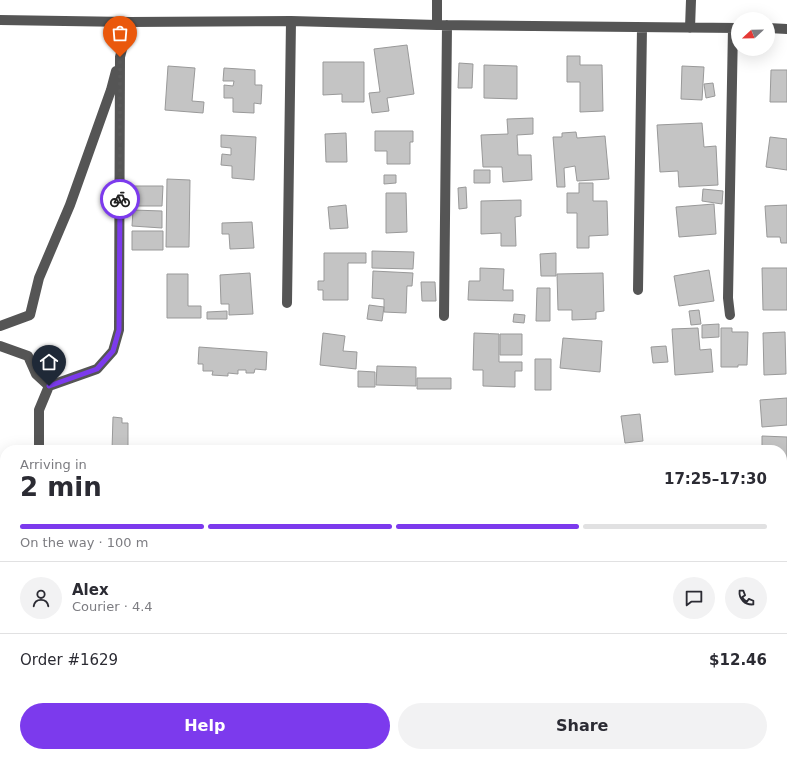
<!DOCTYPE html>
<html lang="en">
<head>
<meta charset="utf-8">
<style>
	body { margin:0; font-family:"DejaVu Sans",sans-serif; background:#f2f2f3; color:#2b2b33; height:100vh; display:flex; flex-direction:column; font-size:15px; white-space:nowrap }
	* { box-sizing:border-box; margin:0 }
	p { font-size:13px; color:#7c7c81 }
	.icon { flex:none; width:22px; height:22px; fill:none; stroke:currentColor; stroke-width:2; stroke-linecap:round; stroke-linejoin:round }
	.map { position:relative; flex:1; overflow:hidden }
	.side { position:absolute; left:0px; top:445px; width:787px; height:312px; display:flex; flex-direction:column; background:#fff; border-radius:16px 16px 0 0; box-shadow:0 4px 16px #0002 }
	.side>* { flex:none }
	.needle { width:26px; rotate:248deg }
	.tools { position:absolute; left:731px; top:12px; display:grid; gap:8px }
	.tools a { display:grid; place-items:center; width:44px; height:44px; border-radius:50%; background:#fff; box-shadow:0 4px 16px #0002; font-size:20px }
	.pin { position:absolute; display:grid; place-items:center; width:34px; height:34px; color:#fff; margin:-41px -17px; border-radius:50% 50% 50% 0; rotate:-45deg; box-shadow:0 0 4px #0007 }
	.pin .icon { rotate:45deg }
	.courier { position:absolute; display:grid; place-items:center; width:40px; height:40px; margin:-20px; border:3px solid #7c3aed; border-radius:50%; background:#fff; color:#222; box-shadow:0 1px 5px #0007 }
	.summary em { font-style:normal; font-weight:700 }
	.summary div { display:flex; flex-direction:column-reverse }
	.summary { display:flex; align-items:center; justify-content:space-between; height:68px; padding:0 20px }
	h1 { font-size:26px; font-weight:700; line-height:30px }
	.bar { display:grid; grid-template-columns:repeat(4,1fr); gap:6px 4px; align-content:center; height:48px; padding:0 20px }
	.bar i { height:5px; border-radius:3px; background:#e1e1e2 }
	.bar .active { background:#7c3aed }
	.bar p { grid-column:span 4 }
	.line { display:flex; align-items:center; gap:10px; padding:0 20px; border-top:1px solid #e1e1e2 }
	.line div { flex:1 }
	.round { display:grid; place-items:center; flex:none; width:42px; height:42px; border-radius:21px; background:#f2f2f3 }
	.primary-button { display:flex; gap:8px; margin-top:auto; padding:8px 20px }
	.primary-button a { flex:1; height:46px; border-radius:24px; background:#7c3aed; color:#fff; font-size:16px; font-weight:700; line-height:46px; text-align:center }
	.primary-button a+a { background:#f2f2f3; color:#2b2b33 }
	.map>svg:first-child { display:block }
	.building { fill:#c4c4c4; stroke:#999 }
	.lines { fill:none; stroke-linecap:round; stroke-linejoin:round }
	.minor { stroke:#555; stroke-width:10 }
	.done { stroke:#595959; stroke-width:4; stroke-dasharray:0 7.2 }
	.route { stroke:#7c3aed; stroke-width:5 }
</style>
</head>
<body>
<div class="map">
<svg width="787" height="757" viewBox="0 0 787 757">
	<rect width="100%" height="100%" fill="#fff"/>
	<path class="building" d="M407,45l7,49 -27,4 2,13 -17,2 -3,-20 11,-1 -6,-43z
		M567,56h13v9h22l1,46 -23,1v-30h-13z
		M323,62h41v40h-22v-8l-19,1z
		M459,63l14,1 -1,24h-14z
		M484,65l33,1v33l-33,-1z
		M168,66l27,2 -3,33 12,1 -1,11 -38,-3z
		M682,66l22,1 -2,33 -21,-1z
		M224,68l31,2v15h7l-1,19 -7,-1v10l-21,-1v-14h-9v-13l9,1 1,-5h-11z
		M771,70h16v32h-17z
		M713,83l2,13 -9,2 -2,-14z
		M533,118v16l-16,1 1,20h13l1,25 -29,2 -1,-15h-19l-2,-32 27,-1 -1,-15z
		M702,123l2,24 12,-1 2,39 -39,2 -1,-16 -18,1 -3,-47z
		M375,131h38v11h-3v22h-23v-13h-12z
		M576,132l1,6 28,-2 4,43 -32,2 -2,-15 -11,2 1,19h-8l-4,-50h9v-4z
		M346,133l1,29h-21l-1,-28z
		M221,135l35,2 -2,43 -22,-2v-12l-11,-1 1,-11 9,1v-7l-10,-1z
		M770,137l17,2v31l-21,-3z
		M474,170h16v13h-16z
		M384,175h12v8l-12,1z
		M167,179l23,1 -1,67h-23z
		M579,183h14v18h14l1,34 -19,1v12h-12v-35h-10v-20h12z
		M133,186h30l-1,20h-29z
		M466,187l1,21 -8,1 -1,-21z
		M703,189l20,2 -1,13 -20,-3z
		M386,193h20l1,39 -21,1z
		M521,200v16l-6,1 1,29h-15v-13l-20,1v-33z
		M714,204l2,30 -37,3 -3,-30z
		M346,205l2,23 -18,1 -2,-22z
		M787,205v38h-6l-1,-6h-13l-2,-31z
		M133,210l29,1v17l-30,-2z
		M252,222l2,26 -24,1 -1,-15h-7v-11z
		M132,231h31v19h-31z
		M372,251l42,1 -1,17 -41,-1z
		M324,253h42v10h-18v37h-25v-10h-5v-9h6z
		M556,253v23h-15l-1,-22z
		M480,268l24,1 -1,21h10v11l-45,-1 1,-19h11z
		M762,268h25v42h-24z
		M709,270l5,31 -35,5 -5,-30z
		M373,271l40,2 -1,13h-5l-1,27 -22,-1v-13l-12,-1z
		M250,273l3,41 -24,1v-11h-8l-1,-29z
		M603,273l1,38 -8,1v7l-24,1v-10h-14l-1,-36z
		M167,274h21v32h13v12h-34z
		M421,282h14l1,19h-14z
		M537,288h13v33h-14z
		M369,305l15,2 -2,14 -15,-2z
		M699,310l2,14 -10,1 -2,-14z
		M227,311v8h-20v-7z
		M514,314l11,1 -1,8 -11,-1z
		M719,324v13l-17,1v-13z
		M698,328l2,22 11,-1 2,23 -38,3 -3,-46z
		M721,328h11v4h16l-1,33h-9v2h-17z
		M785,332l1,42 -22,1 -1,-42z
		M323,333l22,3 -2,15 14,1 -1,17 -36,-4z
		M474,333l25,1v28h23v9h-7v16l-32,-1v-16h-10z
		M500,334h22v21h-22z
		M563,338l39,3 -2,31 -40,-4z
		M666,346l2,16 -15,1 -2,-16z
		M199,347l68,5 -1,18 -11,-1 -1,4h-8v-3h-8v4l-10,-1v3l-16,-1 1,-4h-10v-7h-5z
		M535,359h16v31h-16z
		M377,366l39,1v19l-40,-1z
		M358,371l17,1v15h-17z
		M417,378h34v11h-34z
		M787,398v27l-25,2 -2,-27z
		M640,414l3,27 -18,2 -4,-27z
		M113,417l9,1v5h6v27h-16z
		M762,436l25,1v105h-5v-92h-20z
		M3,475h2v34h-4z
		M0,562l5,1v10h-5z
		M0,586l5,1 -1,15h1v10l-5,-1z
		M0,614l4,1 -1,12 -3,-1z
		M0,705l5,1v9h-5z
		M363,752h48v5h-48z
		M714,752h30v5h-29z
		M100,753h15v4h-15z"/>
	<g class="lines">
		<path class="minor" d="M437,0v25
			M0,20l129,2 162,-1 146,4 301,3
			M690,28l1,-28
			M768,28l19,1
			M638,290l4,-262
			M287,303l4,-282
			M730,315l-2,-17 5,-270
			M444,316l3,-291
			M0,326l30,-11 9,-37 31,-73 41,-115 5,-19
			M0,346l28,10 8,18 13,12
			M39,450v-40l10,-24 48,-17 16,-18 6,-21 1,-273 9,-35
			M782,562h5
			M38,757v-5"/>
	</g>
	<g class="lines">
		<path class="done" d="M120,199v-142"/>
		<path class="route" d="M49,386l48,-17 16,-18 6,-21 1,-131"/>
	</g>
</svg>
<div class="tools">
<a><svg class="needle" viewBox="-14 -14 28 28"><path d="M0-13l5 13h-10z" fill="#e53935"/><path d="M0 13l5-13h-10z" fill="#7c7c81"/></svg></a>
</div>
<div class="pin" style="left:120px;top:57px;background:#ea580c"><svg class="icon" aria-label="bag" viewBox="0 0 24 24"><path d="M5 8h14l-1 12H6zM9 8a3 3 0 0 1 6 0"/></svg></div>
<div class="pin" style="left:49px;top:386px;background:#1f2937"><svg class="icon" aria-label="home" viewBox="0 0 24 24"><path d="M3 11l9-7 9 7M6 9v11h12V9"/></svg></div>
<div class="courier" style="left:120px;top:199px"><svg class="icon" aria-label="bike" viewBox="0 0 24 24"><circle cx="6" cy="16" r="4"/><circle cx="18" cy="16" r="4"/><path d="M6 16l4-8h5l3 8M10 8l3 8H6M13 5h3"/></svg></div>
<section class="side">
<div class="summary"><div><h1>2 min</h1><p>Arriving in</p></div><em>17:25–17:30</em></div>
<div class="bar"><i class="active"></i><i class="active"></i><i class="active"></i><i></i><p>On the way · 100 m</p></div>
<div class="line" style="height:72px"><a class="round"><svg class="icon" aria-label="person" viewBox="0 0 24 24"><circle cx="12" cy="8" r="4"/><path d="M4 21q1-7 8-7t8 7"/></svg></a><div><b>Alex</b><p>Courier · 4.4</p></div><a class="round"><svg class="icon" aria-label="chat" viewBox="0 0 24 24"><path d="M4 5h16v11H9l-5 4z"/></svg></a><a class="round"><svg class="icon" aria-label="phone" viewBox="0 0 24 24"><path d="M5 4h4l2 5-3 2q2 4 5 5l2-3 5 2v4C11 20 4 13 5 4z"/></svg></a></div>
<div class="line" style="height:52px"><div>Order #1629</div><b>$12.46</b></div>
<div class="primary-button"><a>Help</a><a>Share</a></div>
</section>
</div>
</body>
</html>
